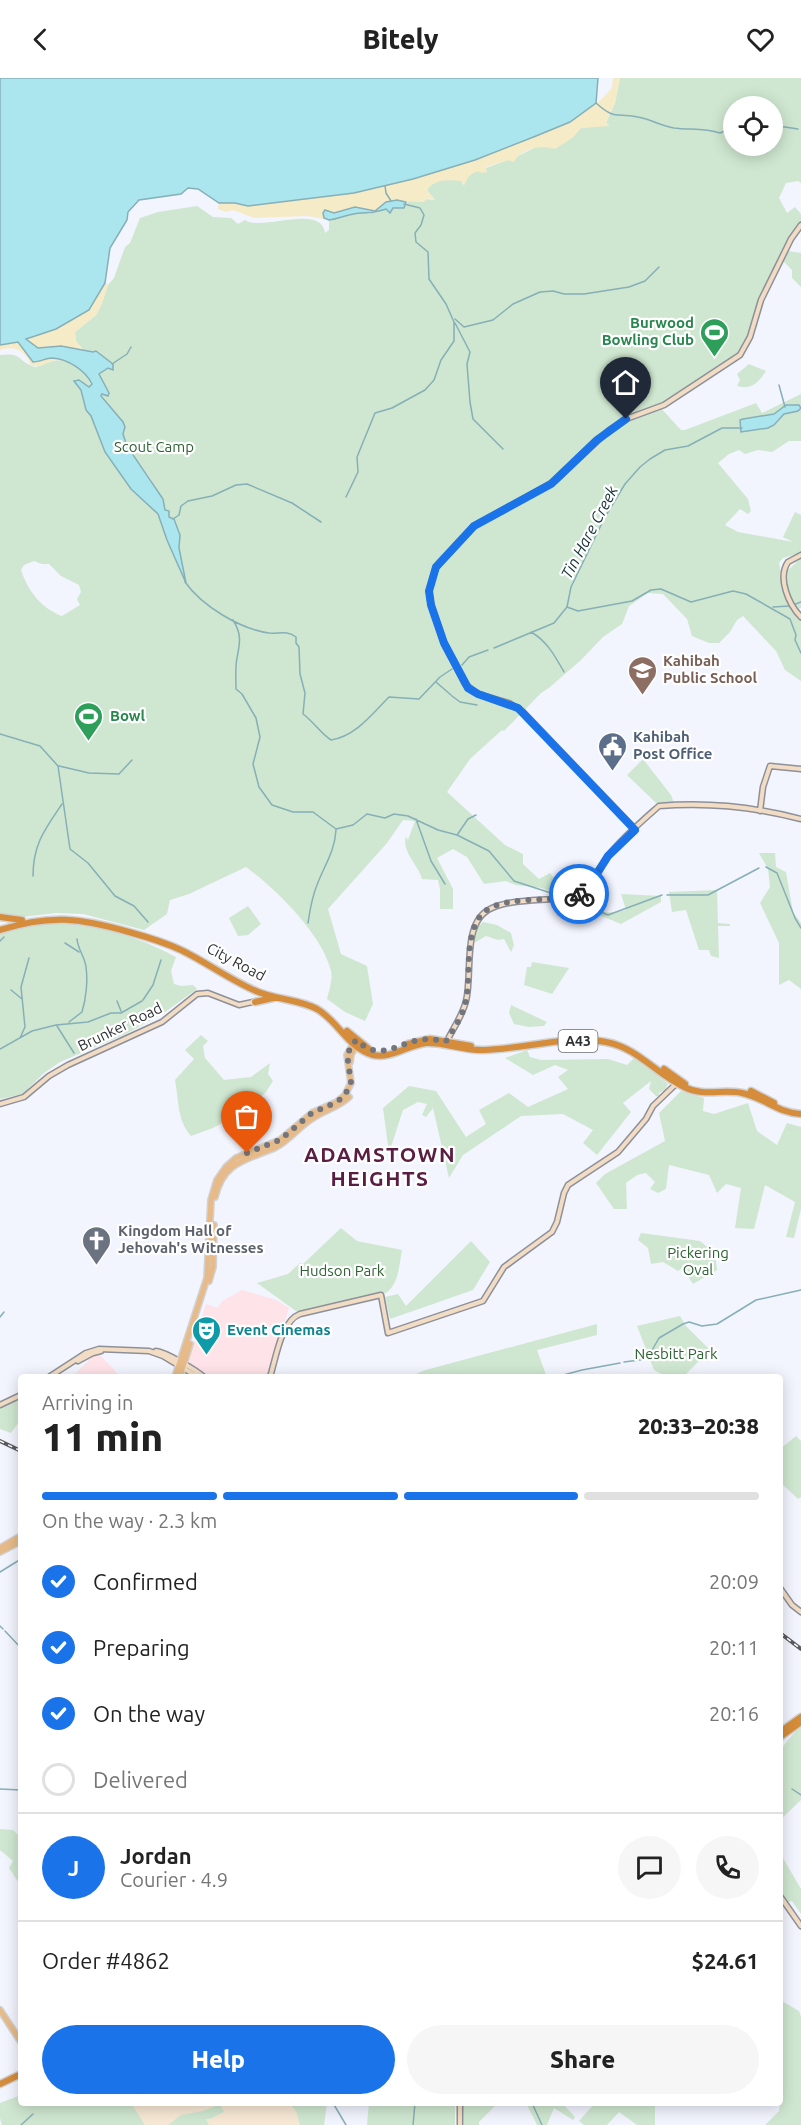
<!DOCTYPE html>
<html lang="en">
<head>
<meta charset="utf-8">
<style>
	body { margin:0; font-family:Ubuntu,sans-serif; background:#f6f6f6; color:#222; height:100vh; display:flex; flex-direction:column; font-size:22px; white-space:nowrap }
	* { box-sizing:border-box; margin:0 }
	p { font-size:20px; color:#767676 }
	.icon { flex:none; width:33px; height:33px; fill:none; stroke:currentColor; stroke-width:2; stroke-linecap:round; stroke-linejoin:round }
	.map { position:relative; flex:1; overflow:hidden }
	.panel { position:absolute; left:18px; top:1296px; width:765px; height:732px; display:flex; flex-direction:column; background:#fff; border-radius:6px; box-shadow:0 3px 15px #0003 }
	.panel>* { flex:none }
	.buttons { position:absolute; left:723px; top:18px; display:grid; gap:12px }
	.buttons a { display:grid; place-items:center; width:60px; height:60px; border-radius:50%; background:#fff; box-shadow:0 3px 15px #0003; font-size:30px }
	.pin { position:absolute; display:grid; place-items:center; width:51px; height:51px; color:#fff; margin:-62px -26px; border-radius:50% 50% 50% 0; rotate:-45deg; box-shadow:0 0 6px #0007 }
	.pin .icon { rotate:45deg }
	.courier { position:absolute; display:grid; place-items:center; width:60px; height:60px; margin:-30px; border:4px solid #1a73e8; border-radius:50%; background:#fff; color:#222; box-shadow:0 2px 8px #0007 }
	.headline em { font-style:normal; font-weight:800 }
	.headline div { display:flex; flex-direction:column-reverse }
	.headline { display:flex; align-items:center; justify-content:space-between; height:102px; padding:0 24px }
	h1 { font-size:39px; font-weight:800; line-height:45px }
	.bar { display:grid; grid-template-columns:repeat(4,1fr); gap:9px 6px; align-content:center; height:72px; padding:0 24px }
	.bar i { height:8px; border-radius:4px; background:#e0e0e0 }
	.bar .active { background:#1a73e8 }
	.bar p { grid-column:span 4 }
	.line { display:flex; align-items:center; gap:15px; padding:0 24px; border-top:2px solid #e0e0e0 }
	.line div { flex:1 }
	.round { display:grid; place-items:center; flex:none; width:63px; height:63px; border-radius:32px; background:#f6f6f6 }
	ol { padding:0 24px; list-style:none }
	li { display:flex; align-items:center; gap:18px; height:66px }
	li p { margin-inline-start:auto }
	li .icon { padding:6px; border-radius:50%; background:#1a73e8; color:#fff; stroke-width:4 }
	li:last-child { color:#767676 }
	li i { width:33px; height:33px; border:3px solid #e0e0e0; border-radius:50% }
	.action { display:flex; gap:12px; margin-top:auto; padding:12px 24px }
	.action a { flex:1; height:69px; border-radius:36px; background:#1a73e8; color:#fff; font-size:24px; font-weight:800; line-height:69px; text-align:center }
	.action a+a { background:#f6f6f6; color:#222 }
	header { display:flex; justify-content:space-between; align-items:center; height:78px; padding:0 24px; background:#fff; font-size:27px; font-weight:800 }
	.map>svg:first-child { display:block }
	.commercial { fill:#fee3e8 }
	.medical { fill:#f7e8d5 }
	.green { fill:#cfe7d0; fill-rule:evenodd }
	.sand { fill:#f5ebc6 }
	.water { fill:#abe6ef; stroke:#86afb7; stroke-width:1.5 }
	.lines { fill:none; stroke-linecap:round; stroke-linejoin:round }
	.stream { stroke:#86afb7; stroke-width:1.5 }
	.secondary-casing { stroke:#8e9099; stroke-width:7 }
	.primary-casing { stroke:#d1d1d2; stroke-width:8 }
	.highway-casing { stroke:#d1d1d2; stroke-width:9 }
	.secondary { stroke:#f2ddc4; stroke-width:4 }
	.primary { stroke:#e6bb89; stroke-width:5 }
	.highway { stroke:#d58d3b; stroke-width:6 }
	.rail-casing { stroke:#5a5b60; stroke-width:4 }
	.rail { stroke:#fff; stroke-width:1.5; stroke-dasharray:4.5; stroke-linecap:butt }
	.done { stroke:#73757a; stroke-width:6; stroke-dasharray:0 10.8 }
	.route { stroke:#1a73e8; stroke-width:8 }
	.labels { text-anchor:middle; stroke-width:4.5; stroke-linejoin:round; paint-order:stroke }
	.shield { fill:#fff; stroke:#6d6e70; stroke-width:1.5 }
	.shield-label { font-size:14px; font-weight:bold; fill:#2f3033 }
	.leisure-label { font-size:15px; font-weight:bold; fill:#27864d; stroke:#fff; text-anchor:end }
	.park-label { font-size:15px; fill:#2f6235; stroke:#fff }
	.education-label { font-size:15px; font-weight:bold; fill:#785e54; stroke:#fff; text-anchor:start }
	.service-label { font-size:15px; font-weight:bold; fill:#4e5e75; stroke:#fff; text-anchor:start }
	.street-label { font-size:15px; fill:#2f3033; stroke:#fff }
	.worship-label { font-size:15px; font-weight:bold; fill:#5b616d; stroke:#fff; text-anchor:start }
	.culture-label { font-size:15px; font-weight:bold; fill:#0d838f; stroke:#fff; text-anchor:start }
	.water-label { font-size:16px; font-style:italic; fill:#143236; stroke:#fff }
	.district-label { font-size:21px; font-weight:bold; letter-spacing:1.5px; fill:#5b1e43; stroke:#fff }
</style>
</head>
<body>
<header><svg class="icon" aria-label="back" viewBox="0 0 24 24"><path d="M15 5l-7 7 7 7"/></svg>Bitely<svg class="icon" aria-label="heart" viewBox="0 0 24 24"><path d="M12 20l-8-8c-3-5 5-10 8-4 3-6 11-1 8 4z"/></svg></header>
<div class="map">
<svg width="801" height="2047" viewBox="0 0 801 2047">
	<rect width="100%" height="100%" fill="#f2f4fe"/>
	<path class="commercial" d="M242,1212l34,10 13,8 -21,69h-59l-6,-6 -13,-6 -2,-5 18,-56 12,4 4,-7z
		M98,1275l20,21 -3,3h-36l-4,-3 19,-19z"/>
	<path class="medical" d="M73,2025h207l2,3 14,-3 5,22h-213z"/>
	<path class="green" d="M620,0h181v105l-3,-2 -12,2 -7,15 8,15 8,-6 6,7v8l-13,17 -27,56 -9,24 -2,15 -7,15 -7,6 -77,51 22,24h4l71,-27 6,10 39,-19v47h-12l-17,11 -14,-2 -13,4 -6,-4 -10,4 -11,9 30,36 3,12 -3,3 -8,-5 -15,16 13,7 55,10 -10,-5 12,-25 6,3v38l-18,5 -4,5 7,35 15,22v61l-16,-11 -9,-19 -33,-35 -6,4 -7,12 -11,11h-10l-17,-7 -5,-17 -24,-25 -15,-1 -19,13 -7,18 -19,13 -22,23 -31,27 -9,6 -37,38 -2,-1 -32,29 -23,33 58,53 18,9v10l16,15 11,-6 14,19 -2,1 3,2c-10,2 -14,-5 -24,-7 -14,-3 -22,0 -35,-7l-22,3 -17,-27 -14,-8 -16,9 16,31v20h-13v-20l-2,-9 -16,-1c-3,-13 -21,-28 -16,-42l2,3 7,-19 -12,-1 -16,23 -59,66 13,45 26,12 6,38 -8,17 -20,-9 -18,-13c2,-8 6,-20 4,-28 -9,-37 -56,-83 -85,-104l-57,27 -19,6 -3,14 -23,16 -61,-16 -27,-1 -34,4h-13l-9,-4v-558c23,-3 18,7 35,12 7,-1 12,-5 18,-6 15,-4 35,11 38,25l-2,1 -10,-7 -1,7 3,3 3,14 7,12 14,35 26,38 27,25 9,26 18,41 -6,-33 1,-13 -2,-6 -13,-19 -2,-11 -13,-21 -23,-32 -4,-12 2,-7c-6,-11 -15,-22 -24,-31l1,-2 6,2 1,-3 -10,-19 9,-6 5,2 -15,-18 -14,-1 -8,-10 -1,-9 21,-17 6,-12 6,-18 6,-7 11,-31 5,-4 10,-25 18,-6 39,-6 16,11 18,1 7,6 7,-4c17,12 76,-17 80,13l4,-3v-10l33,-8 7,2 17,-5 18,-1 5,-8 14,2 3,-3 9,1 -8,-10c6,-11 23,-11 34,-10l2,5c6,-11 11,-15 23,-14v-3l30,-11 20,-10 36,-9 9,-10 28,-3 -3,-2 9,-20zM734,28h38v40h-38zM34,483l8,3h7l12,12 18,9 2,7 -4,7 3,6 -18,11c-21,-8 -34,-25 -41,-46l3,-5z
		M788,173l13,2v34l-9,-9v-8l-9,-9z
		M749,286l17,7c-8,12 -15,19 -29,15l3,-6 -3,-6z
		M801,480v50l-3,1c-9,-10 -11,-25 -11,-38z
		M643,681l28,36 3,8h-18l-29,-28z
		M759,775h16l1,14 10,5 7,40 8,11v66l-12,-9 -10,5v-42l-19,-40 10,-16 -2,-18z
		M717,812l1,33 12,1v2h-12l1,32 -8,-2 -2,-6h-10l-13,-40 -14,2 -3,-20z
		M621,816l40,2v6l-40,22 -39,-16v-2l7,-3c13,11 21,11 37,7z
		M248,828l13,18 -13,11 -10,1 -9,-18z
		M56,843c47,5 78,14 120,36l-5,14 3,13 7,2 12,-1 4,4 -32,23 -39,22 -66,28 -16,11 -21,21 -23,5v-168l26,-6z
		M483,844l14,3 14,8 3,12 -3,7 -7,-13 -6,1 -12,-4 -10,6 -2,-1 4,-14z
		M532,884l37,6 -17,26 -28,-9 3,-18h4z
		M511,927l36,17 -3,4 -15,1 -15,-3 -5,-11z
		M201,957l7,6 -5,5 2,12 19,22 27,-3 19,-14 -2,11 5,7 -7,11 -15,13 -15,7 -8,8 -15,8 -22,8c-14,-16 -12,-35 -16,-56l19,-21 -9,-9z
		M527,972l3,7 11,3 67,-1 19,6 9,-9 24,17 -2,3 10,8 -3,6 -6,3v3h-3l-7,-7 2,-8 -28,22 8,9 -34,43 -14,-12 10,-13 -30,-16 -42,2 -58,39 -14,23 -16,-70 -7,9 -4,-2 5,-11 -9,-2 -15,8 -14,43 -6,-45 26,-22 27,5 30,46 20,-13 -7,-14 30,-17 19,14 40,-18 -10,-12 10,-7 -13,-5 -22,10 -28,-17z
		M681,1013l23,7 -1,13 11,3 34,-11 9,28 20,14 10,-22 14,4v82l-7,29 -8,-1 9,-35 -30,-17 -11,44 -19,-1 6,-40 -15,-4 -9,9 -8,-18 -40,-10 -3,24 -8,4 -8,-4 5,-7 -9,-9 -9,2 -11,8 1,26h-13l-18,-26 9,-9 60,-33 -6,-28z
		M341,1150l16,13 45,9c-3,15 -3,34 -16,43l-86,21 -43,-31 31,-9 12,-11 3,1z
		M641,1155l59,8 15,12 2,17 -24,14 -11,-16 -4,3 -15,-9 -12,2 -3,-16 -10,-8z
		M471,1163l19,21 -17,28 -83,29 -5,-22 13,-3 8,12z
		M680,1238l6,10 24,24 -27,27h-16l-13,-7 -17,-44z
		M597,1246v11l-60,15 9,25 -3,2h-132l11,-6z
		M21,1318v23l-10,14 -11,-4v-23z
		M796,1358l5,5v56l-3,2 -18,-17v-33z
		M801,1648v74l-21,20c0,-12 -3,-61 0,-68 3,-7 16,-22 21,-26z
		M0,1751l13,1 8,8v48l-12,-18 4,-7 -13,-11z
		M780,1775l21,36v25l-9,-13 -4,1 -8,-9z
		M780,1922l19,11 2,6v108h-36l14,-14 1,-8z
		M21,2017v8h110l14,22h-143l-2,-7v-15z
		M289,2025h38l-3,22h-24l-4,-14z
		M369,2025h86v22h-88z
		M463,2025h35l-19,19v3h-15z
		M526,2025h36l13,14 -2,3 -19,-12 -7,17h-10z
		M595,2025h60v22h-18l-18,-13 -12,13h-23l-5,-4z
		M220,2026l4,8 -14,7h-4l3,6h-41l13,-10 22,-4z"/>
	<path class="sand" d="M613,0h7l-5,25 -9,19 3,4 -28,2 -9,10 -17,11c-13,-4 -34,-1 -41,13l-6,-2 -22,7 1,5 -5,1 -4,-2c-9,3 -11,7 -14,15l-2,-5c-12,-1 -28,-3 -35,9l8,11 -6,-3 -6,4 -33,-1 -15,10 -16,-3 -17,2 -11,3 -7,4 5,3 -21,-4 -54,2 -21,-8 -7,2 -8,-3 1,-6 41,2 118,-17 97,-28 95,-38 31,-22 11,-12z
		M105,205l3,2 -6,18 -6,12 -21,17 1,9 8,10 -17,10 -12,-1 -15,6h-9c-5,-15 -16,-21 -31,-16v-5l18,-3 14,-6 24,-7 33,-19z"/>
	<path class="water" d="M0,0h598l-2,25 -26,19 -34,14 -61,24 -62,19 -59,14 -106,13 -13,-3h-16l-21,-14 -10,-1 -7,6 -42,6 -11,12 -1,8 -17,28 -5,35 -16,27 -33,19 -30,10 12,9 23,-2 32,6 3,-1 17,13v6l-5,-2 -9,6 10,19 -1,3 -6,-2 -1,2 22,26 2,5 -2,7 4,12 36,53 2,11 4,1v6l5,2 6,16 -1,13 7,35 -19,-43 -9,-26 -27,-25 -26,-37 -14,-36 -5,-6 -5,-20 -7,-9 5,-1 10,7 3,-3c-7,-14 -24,-25 -40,-26 -6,0 -12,4 -19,4l-15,-20 -18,3z
		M397,122l9,2 -2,6h-11l-3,5 -4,-4c-11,3 -12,4 -23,4 -11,-1 -23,6 -34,7l-5,-2 -1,-5 2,-3 9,3 21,-6 20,4 11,-9z
		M786,327h13l2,3 -3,3 -14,3 -10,11 -6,3 -27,4 -1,-12 3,-1 31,-5z"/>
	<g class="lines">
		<path class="stream" d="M596,25c20,18 20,9 42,14 12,2 23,9 36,11 16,2 30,0 46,5l14,-6
			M772,47l26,4
			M385,108l1,7 5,8
			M455,241l9,8 29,-7 20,-16 27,-12 13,-1 11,3h20l45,-7 16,-6 14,-14
			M455,245l15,29 -3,12 3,38 3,17 30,30
			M112,286l15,-10 4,-7
			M779,307l6,22
			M346,419l12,-25 -1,-15 18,-44 17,-5 33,-18 9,-10 7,-20 13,-19v-19l-8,-18 -17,-25 -1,-27 -12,-10 -1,-9 6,-8 3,-10 -4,-7 -16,-4
			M599,435l2,-6
			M173,441l6,-4 2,-9 7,-5 24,-5 24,-11 11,-1 45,19 29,19
			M568,488l2,1
			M571,490l6,6
			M185,504c17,24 55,47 84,51 10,1 18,-3 27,4v6l3,4 1,27 5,19 -2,21c11,8 17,19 28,26 25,-4 41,-26 58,-43l30,2 21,-22 12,-8
			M793,527l8,-3
			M567,529l4,-20 34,-70 20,-33 15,-17 10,-8 15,-9 23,-4 34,-18h20
			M773,529l16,-1
			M233,542c9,14 7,23 4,38 -2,10 -1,21 -1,31l6,5 14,24 4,19 -7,27 6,23 13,18 21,7h20l23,17 17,-4 14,-11 18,4 9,-4 14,2 30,14 19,5 32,16 25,30 43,14
			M531,554c16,9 24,24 33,40
			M494,570l60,-25 13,-16 11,4 54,-10 19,-11 10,-1 30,13 42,-11 13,3 44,25 6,16 -1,5 6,13
			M462,587l7,-8 19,-7
			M436,604l15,13
			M452,618l8,6 17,3
			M0,656l40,12 18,20 12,83 18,14 27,33 19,10 14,16
			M59,688l30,7 30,1 13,-14
			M416,741l15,42 14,23
			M457,757l11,-16 8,-4
			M766,789l11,6 18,45 6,10
			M33,798c0,-32 12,-47 29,-72
			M667,817h41l51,-27
			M582,826l26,11 54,-20
			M308,845c2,-14 4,-26 9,-38 7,-19 18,-34 19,-55
			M0,863l4,-4
			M65,865l14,9
			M11,912l11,9
			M143,922l10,-15 8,-25
			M117,923l4,10
			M69,944l13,-10c4,-13 6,-31 4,-45 -1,-10 -8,-17 -9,-28
			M57,948l17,27
			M20,960l5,-11 -4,-40 8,-29
			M0,971l32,-18 24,-6 32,-3 23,-9h10l21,-12
			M0,1239l4,-5
			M624,1284l23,-3 12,-21 24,-14 6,-2 13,4 15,-2 39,-24 45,-10
			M556,1299l26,-7 38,-7
			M0,1494l21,-13
			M0,1548l3,3
			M5,1553l16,17
			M0,1711l21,1
			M792,1711l9,6
			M333,2025l13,22
			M532,2025l10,22
			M21,2047l12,-11
			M413,2047l2,-22"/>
		<defs>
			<path id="secondary" d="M801,477l-13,7c-11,16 1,43 13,55
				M760,733l3,-24 7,-21 31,3
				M635,751l-112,-117 -14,-9 -31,-9 -13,-10 -21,-41 -13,-38 -2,-14 7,-24 38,-41 81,-45 53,-50 18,-12 38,-14 76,-50 10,-18 11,-37 30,-61 10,-14
				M446,965c7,-15 16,-26 20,-42 7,-27 -5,-80 26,-93 19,-9 56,-8 78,-10 21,-6 26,-26 38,-42 14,-18 34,-35 51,-50 48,-4 96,1 142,13
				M0,1026l24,-7 25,-21 19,-11 94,-43 35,-28 11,-1 31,12 18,-4
				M156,1273c10,1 40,19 48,26
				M78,1283l15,-8 8,-2
				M49,1299l37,-24 13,-4 50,2 14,5 35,21
				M270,1299c6,-19 11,-56 30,-63l81,-19 7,38 95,-32 21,-34 48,-35 5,-10 7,-29 4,-8 50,-33 28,-33 7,-13 24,-23
				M0,1327l21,-10
				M780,1510l12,17 9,7
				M780,1818l21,30
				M460,2025v22"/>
			<path id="primary" d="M350,984l1,-8 7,-10
				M215,1119c8,-36 32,-37 61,-50 14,-7 23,-21 37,-29 11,-8 26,-11 36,-21
				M209,1203l4,-14 1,-42
				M181,1295l9,-29
				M175,1299l32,-99 4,-78 6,-20 9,-13 10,-9 44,-18 32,-27 25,-11 8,-7 6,-12 -4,-28 8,-14
				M0,1470l21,-12
				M0,1474l21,-11
				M0,1932l21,32"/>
			<path id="highway" d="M0,839l22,3
				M0,852c50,-16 80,-12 129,2 18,5 35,10 52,18 25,12 49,30 75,41 20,9 42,8 61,18 21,12 32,40 56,46 18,4 35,-10 53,-12 19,-1 38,8 58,7 38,-1 85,-15 122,-8 32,6 50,32 78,45 20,10 38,2 58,6 21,4 36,20 59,21
				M255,924l18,-4
				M347,953l22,18
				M408,966l22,-5 41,7
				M664,991l21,15
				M751,1013l23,12
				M780,1654l21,-15
				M780,1659l21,-15
				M0,2006l21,-10"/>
		</defs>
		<use href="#secondary" class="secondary-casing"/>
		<use href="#primary" class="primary-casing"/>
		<use href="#highway" class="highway-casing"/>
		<use href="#secondary" class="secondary"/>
		<use href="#primary" class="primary"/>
		<use href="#highway" class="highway"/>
		<defs>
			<path id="rail" d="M0,1363l21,10
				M780,1555l21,16"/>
		</defs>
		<use href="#rail" class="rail-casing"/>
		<use href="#rail" class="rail"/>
	</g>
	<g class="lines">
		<path class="done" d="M247,1075l33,-13 32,-27 25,-11 8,-7 6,-12 -4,-29 9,-14c24,21 37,6 62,0 9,-2 19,0 28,1 9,-14 17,-25 20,-41 6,-27 -5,-79 26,-93 21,-9 55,-7 78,-9l9,-4"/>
		<path class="route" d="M579,816l12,-11 17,-27 27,-26 -117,-122 -40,-14 -10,-6 -24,-45 -13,-38 -2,-14 7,-24 38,-41 77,-42 46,-44 29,-21"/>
	</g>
	<defs>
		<symbol id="stadium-pin" viewBox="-11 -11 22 30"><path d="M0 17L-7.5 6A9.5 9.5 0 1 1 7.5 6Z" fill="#2e9e5b" stroke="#fff"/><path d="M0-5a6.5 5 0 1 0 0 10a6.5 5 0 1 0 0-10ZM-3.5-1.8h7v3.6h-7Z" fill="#fff"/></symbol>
		<symbol id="school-pin" viewBox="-11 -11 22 30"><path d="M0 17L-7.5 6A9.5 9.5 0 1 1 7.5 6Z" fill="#8d6e63" stroke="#fff"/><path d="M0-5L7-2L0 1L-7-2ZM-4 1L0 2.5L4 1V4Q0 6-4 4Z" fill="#fff"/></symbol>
		<symbol id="civic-pin" viewBox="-11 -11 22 30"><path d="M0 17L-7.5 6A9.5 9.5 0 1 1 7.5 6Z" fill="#5c6f8a" stroke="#fff"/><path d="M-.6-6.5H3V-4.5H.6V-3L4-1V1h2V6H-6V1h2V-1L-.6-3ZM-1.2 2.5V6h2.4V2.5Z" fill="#fff"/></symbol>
		<symbol id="church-pin" viewBox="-11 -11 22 30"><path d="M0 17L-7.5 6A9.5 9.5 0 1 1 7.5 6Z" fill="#6b7280" stroke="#fff"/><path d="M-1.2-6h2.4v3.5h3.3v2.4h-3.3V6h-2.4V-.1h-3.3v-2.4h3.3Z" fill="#fff"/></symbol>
		<symbol id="theatre-pin" viewBox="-11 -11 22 30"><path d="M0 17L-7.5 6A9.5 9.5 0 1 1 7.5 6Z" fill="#0f9aa8" stroke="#fff"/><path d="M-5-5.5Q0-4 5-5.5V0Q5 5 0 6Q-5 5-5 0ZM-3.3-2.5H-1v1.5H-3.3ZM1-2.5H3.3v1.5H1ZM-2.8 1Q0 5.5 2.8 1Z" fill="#fff"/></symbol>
	</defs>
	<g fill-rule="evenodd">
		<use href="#stadium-pin" x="698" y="238" width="33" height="45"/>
		<use href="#school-pin" x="626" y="576" width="33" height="45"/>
		<use href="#stadium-pin" x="72" y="622" width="33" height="45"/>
		<use href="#civic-pin" x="596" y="652" width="33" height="45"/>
		<use href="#church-pin" x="80" y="1146" width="33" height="45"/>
		<use href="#theatre-pin" x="190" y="1236" width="33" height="45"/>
	</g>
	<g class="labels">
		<rect class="shield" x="558.5" y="952" width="39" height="22" rx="4.5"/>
		<g class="shield-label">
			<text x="578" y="968">A43</text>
		</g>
		<g class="leisure-label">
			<text x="694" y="250">Burwood<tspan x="694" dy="17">Bowling Club</tspan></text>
			<text x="110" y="643" text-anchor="start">Bowl</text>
		</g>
		<g class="park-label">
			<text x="154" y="374">Scout Camp</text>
			<text x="698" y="1180">Pickering<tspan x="698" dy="17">Oval</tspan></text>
			<text x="342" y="1198">Hudson Park</text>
			<text x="676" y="1281">Nesbitt Park</text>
		</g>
		<g class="education-label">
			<text x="663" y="588">Kahibah<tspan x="663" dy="17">Public School</tspan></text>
		</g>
		<g class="service-label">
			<text x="633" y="664">Kahibah<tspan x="633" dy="17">Post Office</tspan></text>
		</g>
		<g class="street-label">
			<text transform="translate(236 884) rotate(28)" y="5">City Road</text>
			<text transform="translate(120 949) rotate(-26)" y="5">Brunker Road</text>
		</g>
		<g class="worship-label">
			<text x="118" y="1158">Kingdom Hall of<tspan x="118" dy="17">Jehovah's Witnesses</tspan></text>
		</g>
		<g class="culture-label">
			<text x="227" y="1257">Event Cinemas</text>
		</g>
		<g class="water-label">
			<text transform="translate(589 454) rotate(-62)" y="6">Tin Hare Creek</text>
		</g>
		<g class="district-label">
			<text x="380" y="1084">ADAMSTOWN<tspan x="380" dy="24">HEIGHTS</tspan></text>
		</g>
	</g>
</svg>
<div class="buttons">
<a><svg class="icon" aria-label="locate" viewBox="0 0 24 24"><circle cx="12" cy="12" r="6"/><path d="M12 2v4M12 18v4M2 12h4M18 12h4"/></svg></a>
</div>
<div class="pin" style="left:247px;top:1075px;background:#ea580c"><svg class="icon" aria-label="bag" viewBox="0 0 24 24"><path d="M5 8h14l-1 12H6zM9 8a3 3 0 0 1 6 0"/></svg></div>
<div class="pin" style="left:626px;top:341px;background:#1f2937"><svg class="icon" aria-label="home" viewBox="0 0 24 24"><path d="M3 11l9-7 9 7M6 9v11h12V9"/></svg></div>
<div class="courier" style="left:579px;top:816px"><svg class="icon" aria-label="bike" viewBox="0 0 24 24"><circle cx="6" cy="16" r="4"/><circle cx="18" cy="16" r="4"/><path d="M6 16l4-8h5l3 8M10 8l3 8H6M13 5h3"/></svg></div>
<section class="panel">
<div class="headline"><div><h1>11 min</h1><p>Arriving in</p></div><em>20:33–20:38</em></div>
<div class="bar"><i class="active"></i><i class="active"></i><i class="active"></i><i></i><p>On the way · 2.3 km</p></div>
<ol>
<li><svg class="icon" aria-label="check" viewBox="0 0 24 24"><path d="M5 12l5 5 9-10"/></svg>Confirmed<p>20:09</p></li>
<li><svg class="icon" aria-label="check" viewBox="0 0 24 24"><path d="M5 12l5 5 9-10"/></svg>Preparing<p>20:11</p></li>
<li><svg class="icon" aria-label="check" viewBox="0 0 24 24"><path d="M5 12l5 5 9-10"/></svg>On the way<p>20:16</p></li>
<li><i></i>Delivered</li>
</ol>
<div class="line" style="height:108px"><b class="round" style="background:#1a73e8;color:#fff">J</b><div><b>Jordan</b><p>Courier · 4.9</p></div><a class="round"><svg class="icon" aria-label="chat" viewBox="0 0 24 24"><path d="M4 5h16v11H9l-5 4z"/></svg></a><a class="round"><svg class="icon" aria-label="phone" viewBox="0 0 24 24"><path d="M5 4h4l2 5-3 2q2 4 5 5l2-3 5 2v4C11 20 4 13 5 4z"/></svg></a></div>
<div class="line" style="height:78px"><div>Order #4862</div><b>$24.61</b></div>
<div class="action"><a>Help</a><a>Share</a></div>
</section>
</div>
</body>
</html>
